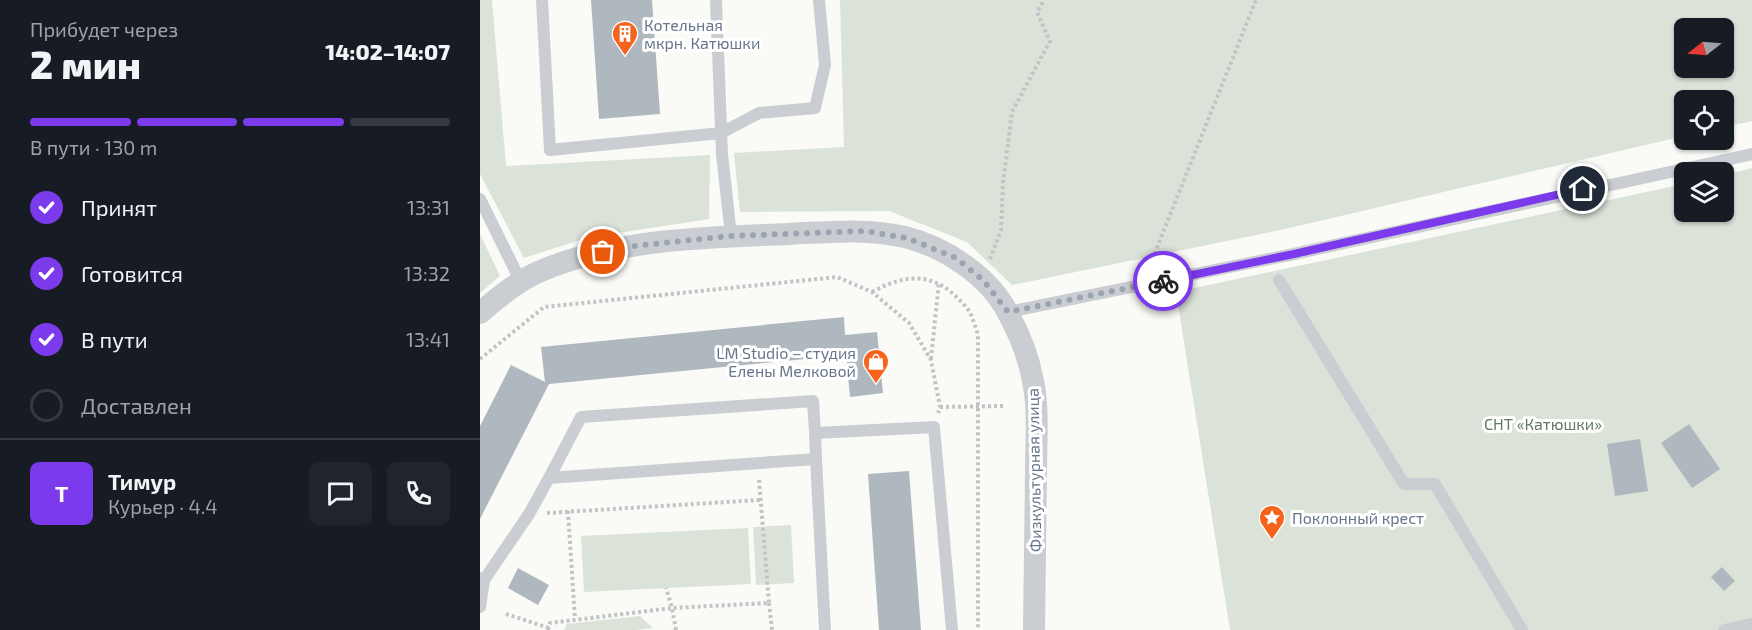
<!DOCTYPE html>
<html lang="ru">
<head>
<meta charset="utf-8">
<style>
	body { margin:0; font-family:"Exo 2",sans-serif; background:#20242c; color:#f1f3f6; height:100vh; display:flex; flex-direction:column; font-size:22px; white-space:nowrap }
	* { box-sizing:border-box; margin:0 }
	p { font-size:20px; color:#9ea1a6 }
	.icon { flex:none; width:33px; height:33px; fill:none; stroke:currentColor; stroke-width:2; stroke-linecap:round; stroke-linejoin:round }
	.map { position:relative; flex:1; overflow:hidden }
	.side { display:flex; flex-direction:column; background:#171b24; width:480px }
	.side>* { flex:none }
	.needle { width:39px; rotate:253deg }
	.buttons { position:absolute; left:1194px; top:18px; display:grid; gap:12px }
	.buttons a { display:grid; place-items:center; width:60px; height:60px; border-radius:9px; background:#171b24; box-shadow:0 2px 4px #0004; font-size:30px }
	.pin { position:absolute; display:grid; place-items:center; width:51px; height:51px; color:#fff; margin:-26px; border:3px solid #fff; border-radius:50%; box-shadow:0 2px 6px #0007 }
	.courier { position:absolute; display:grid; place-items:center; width:60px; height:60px; margin:-30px; border:4px solid #7c3aed; border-radius:50%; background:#fff; color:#222; box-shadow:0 2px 8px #0007 }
	.headline em { font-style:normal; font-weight:800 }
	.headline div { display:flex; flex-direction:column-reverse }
	.headline { display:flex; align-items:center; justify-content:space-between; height:102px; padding:0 30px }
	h1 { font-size:39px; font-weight:800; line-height:45px }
	.bar { display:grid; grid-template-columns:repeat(4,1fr); gap:9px 6px; align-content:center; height:72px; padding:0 30px }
	.bar i { height:8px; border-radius:4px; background:#363941 }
	.bar .current { background:#7c3aed }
	.bar p { grid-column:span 4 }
	.line { display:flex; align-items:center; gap:15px; padding:0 30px; border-top:2px solid #363941 }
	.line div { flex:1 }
	.round { display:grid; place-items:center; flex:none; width:63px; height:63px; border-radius:9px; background:#20242c }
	ol { padding:0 30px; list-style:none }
	li { display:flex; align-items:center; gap:18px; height:66px }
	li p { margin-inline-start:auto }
	li .icon { padding:6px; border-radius:50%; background:#7c3aed; color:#fff; stroke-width:4 }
	li:last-child { color:#9ea1a6 }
	li i { width:33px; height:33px; border:3px solid #363941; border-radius:50% }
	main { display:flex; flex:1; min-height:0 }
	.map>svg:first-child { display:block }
	.green { fill:#dbe2d8; fill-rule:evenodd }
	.building { fill:#afb7bf }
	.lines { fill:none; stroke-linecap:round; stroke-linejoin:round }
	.path { stroke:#c1c4c6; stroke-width:4; stroke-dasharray:3 3; stroke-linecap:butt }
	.service { stroke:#cacdd1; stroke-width:12 }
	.minor { stroke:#cacdd1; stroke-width:22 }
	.done { stroke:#9aa5b1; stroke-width:6; stroke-dasharray:0 10.8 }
	.route { stroke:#7c3aed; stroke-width:8 }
	.labels { text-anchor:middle; stroke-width:6; stroke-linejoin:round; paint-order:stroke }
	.poi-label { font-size:16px; fill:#66778b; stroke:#fff; text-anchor:start }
	.park-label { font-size:16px; fill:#647c61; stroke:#fff }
	.street-label { font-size:16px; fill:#66778b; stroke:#fff }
</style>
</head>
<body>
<main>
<section class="side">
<div class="headline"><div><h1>2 мин</h1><p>Прибудет через</p></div><em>14:02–14:07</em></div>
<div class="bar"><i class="current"></i><i class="current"></i><i class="current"></i><i></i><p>В пути · 130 m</p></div>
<ol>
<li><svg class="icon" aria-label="check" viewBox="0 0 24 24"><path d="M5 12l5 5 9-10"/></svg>Принят<p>13:31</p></li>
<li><svg class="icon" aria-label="check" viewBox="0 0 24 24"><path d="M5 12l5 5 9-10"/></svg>Готовится<p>13:32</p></li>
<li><svg class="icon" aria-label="check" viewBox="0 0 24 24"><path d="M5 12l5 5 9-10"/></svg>В пути<p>13:41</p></li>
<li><i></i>Доставлен</li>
</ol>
<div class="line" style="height:108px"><b class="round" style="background:#7c3aed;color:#fff">Т</b><div><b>Тимур</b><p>Курьер · 4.4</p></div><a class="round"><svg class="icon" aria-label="chat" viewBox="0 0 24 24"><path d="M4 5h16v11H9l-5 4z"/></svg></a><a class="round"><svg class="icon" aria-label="phone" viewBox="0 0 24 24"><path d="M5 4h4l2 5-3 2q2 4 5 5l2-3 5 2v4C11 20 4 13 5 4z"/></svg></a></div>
</section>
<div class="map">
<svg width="1272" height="630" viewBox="0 0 1272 630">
	<rect width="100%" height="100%" fill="#fafaf7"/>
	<path class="green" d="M0,0h12l14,166 204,-11 -1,64 -123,19 -62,20 -44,-84z
		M360,0h912v121l-28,6v-27h-40v36l-399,93 -273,56 -45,-43 -78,-31 -149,1 -6,-59 110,-6zM1204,28h40v40h-40z
		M1272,168v462h-522l-54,-338 508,-108v28h40v-37z
		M0,234l20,42 -20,17z
		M311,525l3,58 -38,2 -3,-58z
		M268,528l3,56 -167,8 -3,-56z
		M160,616l13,12 -16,2h-73l3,-6z"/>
	<path class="building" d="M111,0h61l8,114 -61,5z
		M364,317l1,18 32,-3 6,61 -33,4 -4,-42 -297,29 -69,135v-93l31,-61 34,17 -4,-35z
		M1209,424l31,45 -28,19 -31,-45z
		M1160,439l8,52 -33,5 -8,-52z
		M429,471l12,159h-42l-11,-156z
		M1242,567l13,14 -11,10 -13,-14z
		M38,568l31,17 -11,20 -30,-17z"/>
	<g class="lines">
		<path class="path" d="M510,259l11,-29 2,-47 9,-71 38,-71 -13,-29 7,-12
			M670,265l106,-265
			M392,292c28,-15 53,-21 79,0 6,5 14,13 19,20 3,7 5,15 8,22v296
			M0,359l64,-52 293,-30 35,15 37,31 22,37 9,47 -2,6
			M451,359l8,-77
			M460,407l65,-1
			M88,511l7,108
			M67,513l213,-13
			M289,603l3,27
			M26,614l43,14
			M68,630l2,-7 122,-15 -6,-20
			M196,630l-4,-22 97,-5 -10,-123"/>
		<path class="service" d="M62,0l8,150 171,-17 38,-20 56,-5 10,-43 -6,-65
			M236,0l6,154 9,82
			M0,199l41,83
			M799,280l125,204h31l87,146
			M528,312l286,-58 458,-100
			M336,459l9,171
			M69,478l32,-61 232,-16 2,32
			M0,578l4,2 45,-66 20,-36 267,-19 -1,-26 119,-6 18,203
			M0,607l4,-27
			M1244,630l28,-6"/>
		<path class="minor" d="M0,313c18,-16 40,-34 63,-43 75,-31 165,-33 245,-36 40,-2 78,-6 117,3 40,10 84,39 103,76 11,20 21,46 25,68 6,29 3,61 3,91 -1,52 -1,105 -2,158"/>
	</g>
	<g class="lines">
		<path class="done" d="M123,252l22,-5 105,-11 135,-5 42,7 49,20 27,22 25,32 155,-31"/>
		<path class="route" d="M683,281l131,-27 289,-65"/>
	</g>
	<defs>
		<symbol id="building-pin" viewBox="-11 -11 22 30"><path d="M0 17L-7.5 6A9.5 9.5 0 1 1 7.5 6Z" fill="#f5631c" stroke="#fff"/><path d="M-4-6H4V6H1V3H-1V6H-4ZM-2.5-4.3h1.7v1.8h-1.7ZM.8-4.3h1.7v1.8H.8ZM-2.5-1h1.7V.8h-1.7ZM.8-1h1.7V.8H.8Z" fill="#fff"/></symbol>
		<symbol id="shop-pin" viewBox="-11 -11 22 30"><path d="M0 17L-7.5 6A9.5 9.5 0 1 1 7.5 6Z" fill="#f5631c" stroke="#fff"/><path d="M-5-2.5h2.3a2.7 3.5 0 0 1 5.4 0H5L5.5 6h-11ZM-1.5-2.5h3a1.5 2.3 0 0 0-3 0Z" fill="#fff"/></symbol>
		<symbol id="sight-pin" viewBox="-11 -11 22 30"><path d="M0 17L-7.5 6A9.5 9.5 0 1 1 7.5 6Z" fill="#f5631c" stroke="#fff"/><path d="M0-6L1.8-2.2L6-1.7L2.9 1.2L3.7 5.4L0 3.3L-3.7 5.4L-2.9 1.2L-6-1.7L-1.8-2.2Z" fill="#fff"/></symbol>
	</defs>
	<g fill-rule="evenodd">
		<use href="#building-pin" x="130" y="19" width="30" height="40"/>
		<use href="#shop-pin" x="381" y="347" width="30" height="40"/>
		<use href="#sight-pin" x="777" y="503" width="30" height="40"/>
	</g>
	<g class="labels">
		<g class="poi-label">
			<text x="164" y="31">Котельная<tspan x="164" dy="18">мкрн. Катюшки</tspan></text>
			<text x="376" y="359" text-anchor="end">LM Studio – студия<tspan x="376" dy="18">Елены Мелковой</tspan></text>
			<text x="812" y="524">Поклонный крест</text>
		</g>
		<g class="park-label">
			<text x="1063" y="430">СНТ «Катюшки»</text>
		</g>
		<g class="street-label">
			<text transform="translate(554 470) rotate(-91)" y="6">Физкультурная улица</text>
		</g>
	</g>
</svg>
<div class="buttons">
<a><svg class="needle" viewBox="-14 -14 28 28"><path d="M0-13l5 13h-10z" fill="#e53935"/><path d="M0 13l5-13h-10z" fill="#9ea1a6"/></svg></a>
<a><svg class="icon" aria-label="locate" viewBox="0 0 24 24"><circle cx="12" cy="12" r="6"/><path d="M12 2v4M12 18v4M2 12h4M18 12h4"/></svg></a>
<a><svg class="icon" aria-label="layers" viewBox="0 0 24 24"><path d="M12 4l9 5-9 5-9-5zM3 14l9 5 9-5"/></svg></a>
</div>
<div class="pin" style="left:123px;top:252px;background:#ea580c"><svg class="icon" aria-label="bag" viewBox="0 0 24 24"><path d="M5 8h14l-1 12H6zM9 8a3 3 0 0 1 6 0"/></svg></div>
<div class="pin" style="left:1103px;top:189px;background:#1f2937"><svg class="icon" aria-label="home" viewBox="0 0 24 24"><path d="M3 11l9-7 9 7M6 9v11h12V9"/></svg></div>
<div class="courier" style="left:683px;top:281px"><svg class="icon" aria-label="bike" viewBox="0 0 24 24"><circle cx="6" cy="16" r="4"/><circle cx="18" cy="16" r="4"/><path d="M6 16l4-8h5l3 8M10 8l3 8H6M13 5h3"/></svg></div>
</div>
</main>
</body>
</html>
